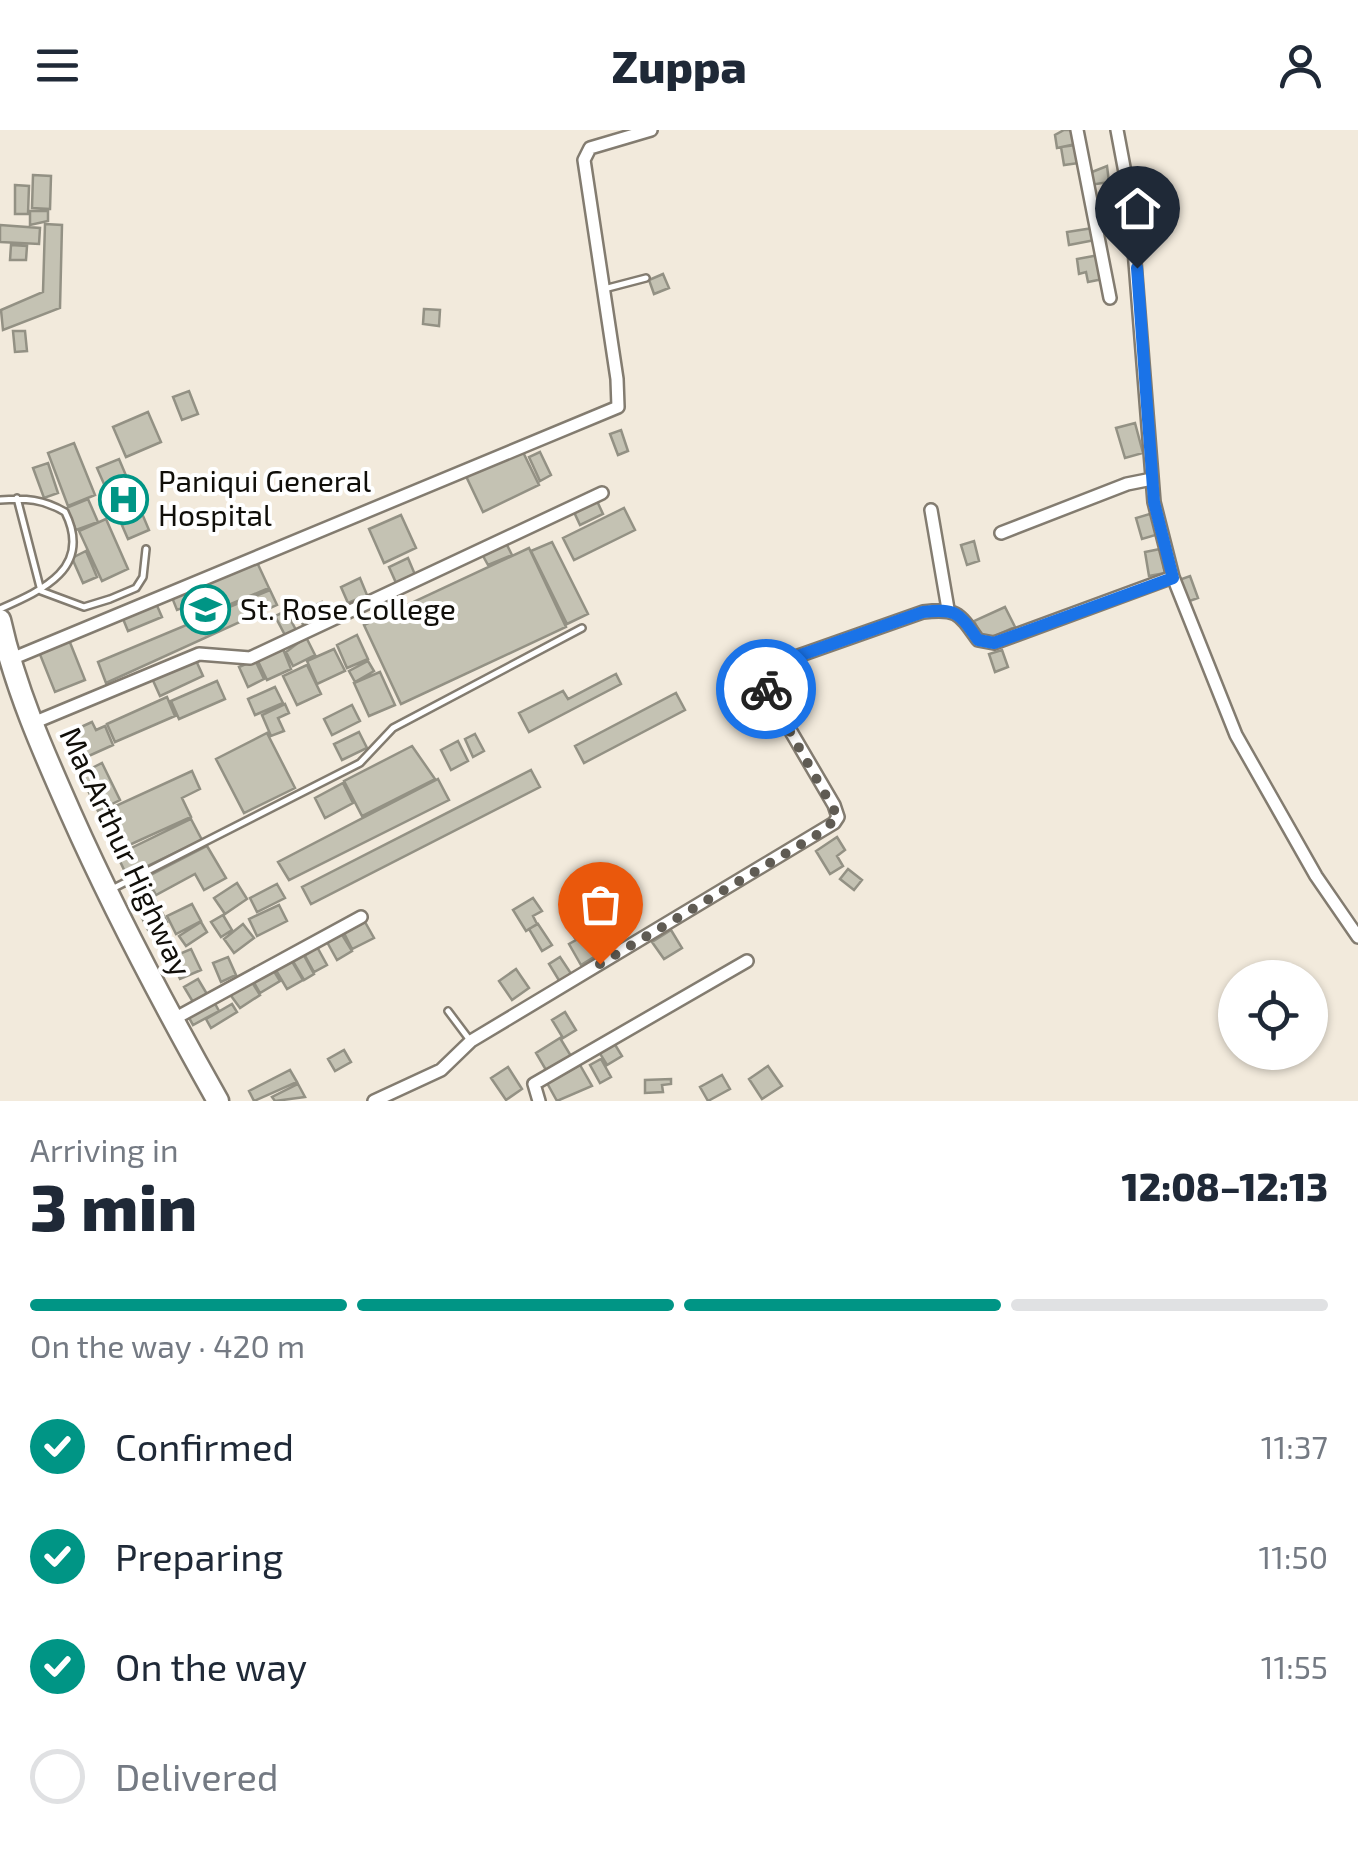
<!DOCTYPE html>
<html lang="en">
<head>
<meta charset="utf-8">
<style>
	body { margin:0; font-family:"Exo 2",sans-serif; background:#f6f6f7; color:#1f2937; height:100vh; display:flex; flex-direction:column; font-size:38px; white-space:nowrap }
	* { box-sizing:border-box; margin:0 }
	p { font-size:32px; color:#747a83 }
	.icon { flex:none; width:55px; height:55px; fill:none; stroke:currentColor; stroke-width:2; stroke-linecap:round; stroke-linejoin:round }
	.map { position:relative; height:971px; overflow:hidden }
	.side { display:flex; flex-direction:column; background:#fff; flex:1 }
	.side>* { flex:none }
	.buttons { position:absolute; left:1218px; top:830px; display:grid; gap:20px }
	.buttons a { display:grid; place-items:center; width:110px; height:110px; border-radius:50%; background:#fff; box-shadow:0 2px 8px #0004; font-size:50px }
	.pin { position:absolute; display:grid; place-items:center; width:85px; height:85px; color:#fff; margin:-102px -42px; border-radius:50% 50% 50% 0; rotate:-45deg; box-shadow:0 0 10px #0007 }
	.pin .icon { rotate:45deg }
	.courier { position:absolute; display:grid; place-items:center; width:100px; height:100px; margin:-50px; border:8px solid #1a73e8; border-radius:50%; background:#fff; color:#222; box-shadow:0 2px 12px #0007 }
	.overview em { font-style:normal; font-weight:800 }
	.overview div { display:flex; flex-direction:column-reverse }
	.overview { display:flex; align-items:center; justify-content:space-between; height:170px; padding:0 30px }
	h1 { font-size:65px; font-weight:800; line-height:75px }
	.bar { display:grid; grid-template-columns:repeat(4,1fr); gap:15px 10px; align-content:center; height:120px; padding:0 30px }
	.bar i { height:12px; border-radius:8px; background:#e0e1e3 }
	.bar .current { background:#009585 }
	.bar p { grid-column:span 4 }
	ol { padding:0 30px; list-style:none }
	li { display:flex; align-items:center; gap:30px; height:110px }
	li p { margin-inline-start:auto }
	li .icon { padding:10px; border-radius:50%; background:#009585; color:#fff; stroke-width:4 }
	li:last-child { color:#747a83 }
	li i { width:55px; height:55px; border:5px solid #e0e1e3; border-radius:50% }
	header { display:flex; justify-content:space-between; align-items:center; height:130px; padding:0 30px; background:#fff; font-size:45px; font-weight:800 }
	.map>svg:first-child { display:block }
	.building { fill:#c4c2b3; stroke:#939184; stroke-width:2.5 }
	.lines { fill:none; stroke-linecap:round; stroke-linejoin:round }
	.lane-casing { stroke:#837c70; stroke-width:10 }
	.street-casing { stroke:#837c70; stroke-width:16 }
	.highway-casing { stroke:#837c70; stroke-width:25 }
	.lane { stroke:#fff; stroke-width:5 }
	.street { stroke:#fff; stroke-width:11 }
	.highway { stroke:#fff; stroke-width:20 }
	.done { stroke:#5f5b53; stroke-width:10; stroke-dasharray:0 18 }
	.route { stroke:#1a73e8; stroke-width:12 }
	.labels { text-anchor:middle; stroke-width:8; stroke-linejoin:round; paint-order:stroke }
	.poi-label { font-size:30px; fill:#100e09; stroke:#fff; text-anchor:start }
	.street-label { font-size:30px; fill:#100e09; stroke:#fff }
</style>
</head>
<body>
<header><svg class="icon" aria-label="menu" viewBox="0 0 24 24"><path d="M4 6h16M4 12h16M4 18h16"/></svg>Zuppa<svg class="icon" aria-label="person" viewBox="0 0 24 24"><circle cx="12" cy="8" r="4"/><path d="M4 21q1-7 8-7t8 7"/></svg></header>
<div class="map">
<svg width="1358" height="971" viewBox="0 0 1358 971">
	<rect width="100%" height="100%" fill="#f2eadc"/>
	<path class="building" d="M1064,0h10l2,14 -19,4 -2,-13z
		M1076,15l3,18 -15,2 -3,-18z
		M1107,36l2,16 -19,3 2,-13z
		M33,45l18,1 -1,33 -18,-1z
		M15,55l14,1 -1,28h-13z
		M30,81h18v10l-18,4z
		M45,94l17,1 -2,83 -57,22 -2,-20 42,-18z
		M0,95l40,3 -1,16 -39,-2z
		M1093,98l2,12 -26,5 -2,-13z
		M11,115l16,1 -1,14h-16z
		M1099,125l4,24 -15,3 -2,-10 -7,2 -2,-15z
		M663,144l6,14 -15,6 -5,-14z
		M424,179l16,1 -1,16 -16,-2z
		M13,201h12l2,20 -12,1z
		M189,261l9,23 -16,6 -9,-23z
		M148,282l13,30 -35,15 -13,-30z
		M1135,293l8,30 -18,5 -9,-30z
		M621,300l7,21 -10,4 -8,-21z
		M74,313l21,52 -27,11 -20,-53z
		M521,318l18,37 -56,27 -18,-38z
		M540,322l11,23 -11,6 -11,-24z
		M119,329l30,71 -21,9 -31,-71z
		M48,333l10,30 -14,5 -11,-30z
		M88,369l10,23 -22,8 -10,-22z
		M597,371l6,13 -23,11 -6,-13z
		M624,378l11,22 -61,30 -11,-22z
		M1153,383l6,21 -17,5 -6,-21z
		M401,385l15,33 -32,15 -15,-34z
		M106,389l22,50 -26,12 -23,-50z
		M974,411l5,20 -12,4 -6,-20z
		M552,412l36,72 -21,10 -36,-73z
		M506,413l6,12 -24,10 -6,-11z
		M529,418l37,79 -165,77 -37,-79z
		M1160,419l5,24 -16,3 -4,-24z
		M86,421l11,26 -14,6 -11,-25z
		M255,428l14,30 -62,26 -6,-13 -24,9 -6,-15z
		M408,428l8,19 -19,8 -8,-18z
		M1190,446l8,22 -11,4 -8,-22z
		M360,448l7,17 -19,8 -7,-16z
		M270,460l7,15 -171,78 -8,-21z
		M155,471l7,16 -34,14 -7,-17z
		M322,472l7,14 -25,11 -6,-14z
		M1005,477l10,20 -31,14 -10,-20z
		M286,481l11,21 -11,5 -11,-21z
		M357,505l11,24 -21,9 -10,-23z
		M306,507l9,18 -22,11 -7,-14z
		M69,510l16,40 -30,12 -16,-40z
		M283,519l8,20 -24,11 -10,-21z
		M334,519l11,22 -28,13 -10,-23z
		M1002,520l6,17 -13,5 -6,-18z
		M194,526l9,20 -43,20 -9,-20z
		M255,530l9,19 -16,8 -9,-20z
		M368,531l6,10 -19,11 -6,-11z
		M307,535l14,29 -24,11 -14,-29z
		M791,537l13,22 -21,11 -13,-22z
		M380,542l15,33 -26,11 -15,-33z
		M616,544l5,10 -92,48 -10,-19 44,-22 5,8z
		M217,551l8,18 -46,20 -8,-18z
		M275,557l8,16 -28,12 -7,-16z
		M676,563l9,17 -101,53 -9,-17z
		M167,567l8,19 -60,26 -8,-18z
		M285,574l4,9 -11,5 6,13 -13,5 -9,-21z
		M352,575l8,16 -28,14 -8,-16z
		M92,592l4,8 9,-4 8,19 -31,14 -12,-27z
		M359,602l8,16 -25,12 -8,-16z
		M267,603l28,55 -51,25 -28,-54z
		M475,604l9,17 -11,6 -8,-18z
		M458,611l10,20 -17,9 -10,-20z
		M412,616l23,33 -73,37 -18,-35z
		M102,633l18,37 -22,11 -18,-37z
		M531,640l9,17 -229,117 -9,-17z
		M192,641l8,18 -18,9 9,19 -75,34 -18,-37z
		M438,649l11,21 -160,80 -11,-18z
		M343,653l10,20 -28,15 -10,-20z
		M191,689l11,21 -75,36 -10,-21z
		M837,707l8,13 -8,6 6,10 -13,8 -14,-23z
		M207,716l19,32 -22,12 -9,-16 -39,21 -5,-9 -9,5 -5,-9z
		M848,739l14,11 -8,10 -14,-11z
		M237,753l10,16 -22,15 -11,-16z
		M277,754l8,14 -28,14 -7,-14z
		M150,759l17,33 -19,8 -16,-32z
		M533,768l9,13 -9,5 4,8 -11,7 -13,-21z
		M192,774l9,17 -25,13 -9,-18z
		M279,775l8,16 -30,15 -8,-17z
		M597,784l18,30 -34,21 -12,-21 7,-4 -6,-10z
		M223,785l9,15 -11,7 -10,-15z
		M201,792l6,10 -21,14 -7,-10z
		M365,792l9,16 -22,11 -8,-16z
		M243,794l11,14 -20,15 -10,-14z
		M538,794l14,21 -10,6 -13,-22z
		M671,800l11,18 -18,11 -12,-17z
		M341,803l11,18 -15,9 -10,-18z
		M316,815l11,20 -13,7 -11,-20z
		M191,819l10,21 -21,9 -10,-21z
		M302,822l12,22 -10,6 -13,-22z
		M228,827l8,18 -15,7 -8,-19z
		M560,827l12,18 -12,7 -11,-18z
		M290,828l13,22 -16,9 -13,-22z
		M272,838l8,13 -20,12 -8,-14z
		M516,839l13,19 -17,12 -13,-19z
		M198,849l9,15 -14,8 -9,-15z
		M250,849l10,16 -20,13 -11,-15z
		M213,870l6,11 -26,14 -6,-11z
		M232,874l5,8 -26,16 -5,-9z
		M565,882l11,18 -13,8 -11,-18z
		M560,908l11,18 -25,14 -10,-17z
		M614,913l8,13 -15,9 -8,-13z
		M344,920l7,12 -16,9 -7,-12z
		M601,929l10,18 -11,6 -10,-18z
		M580,935l12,21 -35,15 -10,-18z
		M768,936l14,20 -20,13 -13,-20z
		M508,937l14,22 -16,11 -15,-22z
		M290,940l7,12 -43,19 -5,-10z
		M722,945l8,14 -22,12 -8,-14z
		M671,949v5l-9,1 1,7 -18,1v-13z
		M298,954l7,13 -30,4 -3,-4z"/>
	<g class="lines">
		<defs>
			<path id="lane" d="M604,159l42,-11
				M17,368l24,93 43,16 26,-8 26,-11 7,-11 3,-28
				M0,370c26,-2 43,-1 65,12 28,56 -22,78 -65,97
				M114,758l246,-125 33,-35 189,-100
				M448,881l21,28"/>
			<path id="street" d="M1077,0l33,168
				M1117,0l13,69 24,303 19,75 63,158 80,141 42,61
				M931,380l17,99
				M1001,403l126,-49 25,-5
				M9,530l609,-253 -1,-28 -33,-219 6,-12 61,-18
				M33,593l166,-69 51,4 352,-165
				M172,890l189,-103
				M374,971l67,-31 30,-29 363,-218 4,-6 -4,-12 -72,-123 2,-14 159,-56c34,-4 36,1 55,28l16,3 179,-66
				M539,971l-5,-17 213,-123"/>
			<path id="highway" d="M0,490c15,68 43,131 71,194 44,99 94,193 147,287"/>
		</defs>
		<use href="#lane" class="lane-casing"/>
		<use href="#street" class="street-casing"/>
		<use href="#highway" class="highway-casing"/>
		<use href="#lane" class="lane"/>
		<use href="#street" class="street"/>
		<use href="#highway" class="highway"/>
	</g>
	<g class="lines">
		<path class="done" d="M600,834l220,-131 18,-16 -72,-128"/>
		<path class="route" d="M766,559l-5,-14 3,-7 159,-56c34,-4 36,1 55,28l16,3 179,-65 -19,-76 -17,-234"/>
	</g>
	<defs>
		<symbol id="hospital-ring" viewBox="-11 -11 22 22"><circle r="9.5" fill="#fff" stroke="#009585" stroke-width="1.5"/><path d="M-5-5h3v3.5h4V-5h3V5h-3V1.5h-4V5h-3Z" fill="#009585"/></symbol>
		<symbol id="university-ring" viewBox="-11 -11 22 22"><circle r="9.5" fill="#fff" stroke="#009585" stroke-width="1.5"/><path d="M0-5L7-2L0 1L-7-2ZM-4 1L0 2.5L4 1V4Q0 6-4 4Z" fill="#009585"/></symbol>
	</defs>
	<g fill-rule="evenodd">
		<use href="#hospital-ring" x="96" y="342" width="55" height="55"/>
		<use href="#university-ring" x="178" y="452" width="55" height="55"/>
	</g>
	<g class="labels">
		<g class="poi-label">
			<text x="158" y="362">Paniqui General<tspan x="158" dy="34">Hospital</tspan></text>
			<text x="240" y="490">St. Rose College</text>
		</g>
		<g class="street-label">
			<text transform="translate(125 722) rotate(65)" y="10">MacArthur Highway</text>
		</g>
	</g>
</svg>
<div class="buttons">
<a><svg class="icon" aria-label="locate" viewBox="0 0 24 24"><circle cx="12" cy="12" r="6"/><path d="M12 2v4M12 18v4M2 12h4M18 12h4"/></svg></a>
</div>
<div class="pin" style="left:600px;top:834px;background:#ea580c"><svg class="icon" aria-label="bag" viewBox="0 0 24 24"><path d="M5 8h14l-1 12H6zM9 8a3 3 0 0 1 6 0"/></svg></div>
<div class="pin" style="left:1137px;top:138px;background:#1f2937"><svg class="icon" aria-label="home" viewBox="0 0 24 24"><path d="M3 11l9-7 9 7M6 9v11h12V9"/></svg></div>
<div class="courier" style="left:766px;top:559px"><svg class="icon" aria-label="bike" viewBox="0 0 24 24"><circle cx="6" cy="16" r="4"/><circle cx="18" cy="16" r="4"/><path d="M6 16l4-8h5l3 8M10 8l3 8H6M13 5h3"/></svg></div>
</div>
<section class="side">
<div class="overview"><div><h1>3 min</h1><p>Arriving in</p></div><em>12:08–12:13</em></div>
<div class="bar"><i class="current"></i><i class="current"></i><i class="current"></i><i></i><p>On the way · 420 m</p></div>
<ol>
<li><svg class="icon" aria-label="check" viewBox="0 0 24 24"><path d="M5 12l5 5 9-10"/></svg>Confirmed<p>11:37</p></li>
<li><svg class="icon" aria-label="check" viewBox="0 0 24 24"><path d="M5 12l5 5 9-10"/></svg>Preparing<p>11:50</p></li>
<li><svg class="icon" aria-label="check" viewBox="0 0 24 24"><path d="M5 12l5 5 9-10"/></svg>On the way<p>11:55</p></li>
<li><i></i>Delivered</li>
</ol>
</section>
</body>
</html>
